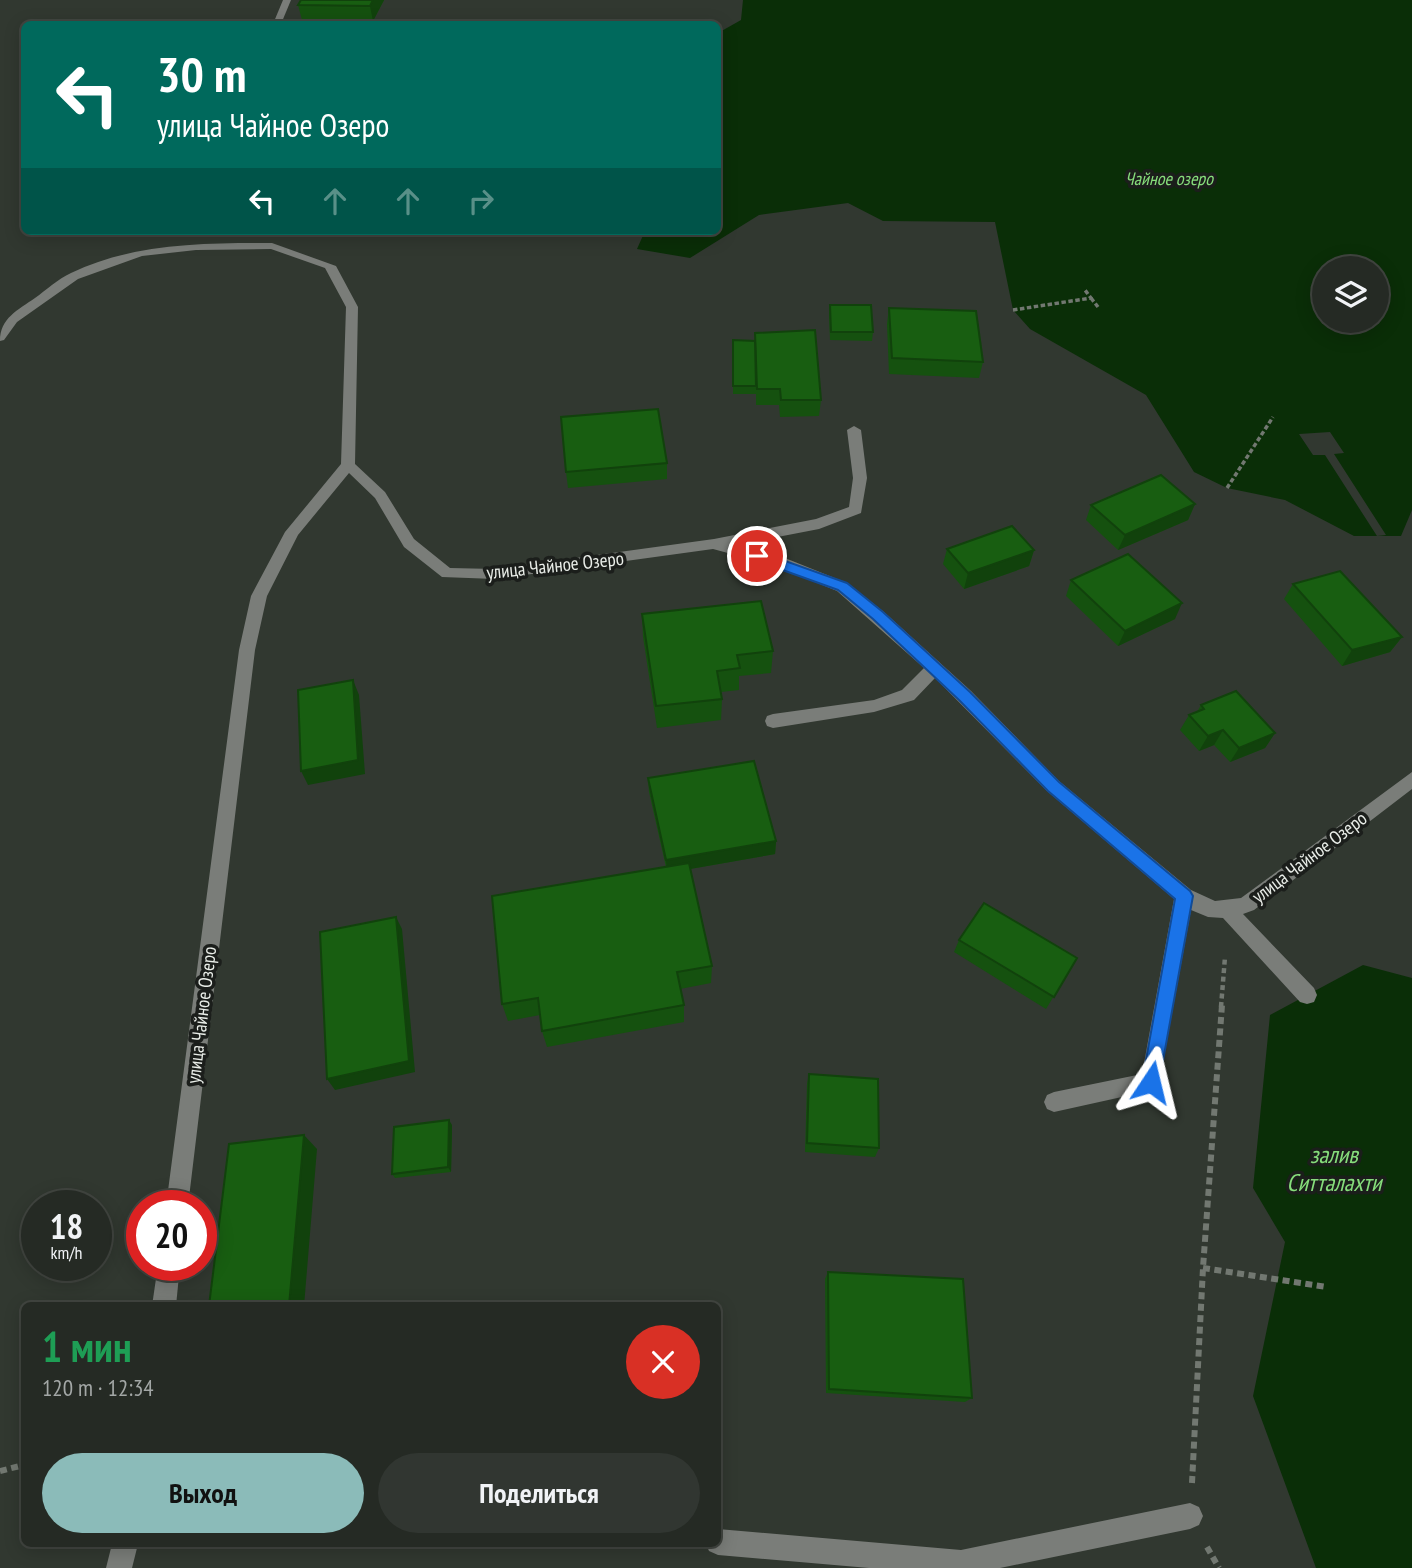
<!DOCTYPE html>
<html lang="ru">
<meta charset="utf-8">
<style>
:root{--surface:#252a24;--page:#313631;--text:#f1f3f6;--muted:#a3a7a6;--line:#424641;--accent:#8bbbb9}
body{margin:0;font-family:"PT Sans Narrow",sans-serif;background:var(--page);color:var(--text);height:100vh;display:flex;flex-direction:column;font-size:26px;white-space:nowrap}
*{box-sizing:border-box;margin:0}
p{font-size:23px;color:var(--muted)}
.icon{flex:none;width:38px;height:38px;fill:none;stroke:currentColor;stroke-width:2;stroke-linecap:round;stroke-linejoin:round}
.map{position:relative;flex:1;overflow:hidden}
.details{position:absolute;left:21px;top:1302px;width:700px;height:245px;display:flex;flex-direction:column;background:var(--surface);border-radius:10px;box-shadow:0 4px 18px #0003,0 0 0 2px var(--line)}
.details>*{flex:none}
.hud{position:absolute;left:21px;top:21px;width:700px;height:214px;border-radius:10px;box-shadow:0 4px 18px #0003,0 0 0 2px var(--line);background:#00695c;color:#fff;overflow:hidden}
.fabs{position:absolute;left:1312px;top:256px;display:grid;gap:14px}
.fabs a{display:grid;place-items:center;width:77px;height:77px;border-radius:50%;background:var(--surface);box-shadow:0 4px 18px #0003,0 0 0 2px var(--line);font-size:35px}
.speed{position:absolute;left:21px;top:1190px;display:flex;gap:14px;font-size:35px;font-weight:700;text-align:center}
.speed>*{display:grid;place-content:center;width:91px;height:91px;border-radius:50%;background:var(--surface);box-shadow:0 4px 18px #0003,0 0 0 2px var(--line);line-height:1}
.speed small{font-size:18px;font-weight:400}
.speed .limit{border:10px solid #d22;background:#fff;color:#111}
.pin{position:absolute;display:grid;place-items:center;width:60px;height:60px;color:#fff;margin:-30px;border:4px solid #fff;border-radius:50%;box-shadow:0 2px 7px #0007}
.me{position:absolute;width:77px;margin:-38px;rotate:10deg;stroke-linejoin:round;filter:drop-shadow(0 0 5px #0008)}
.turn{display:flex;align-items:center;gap:24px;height:147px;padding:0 21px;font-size:32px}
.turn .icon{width:91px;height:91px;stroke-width:2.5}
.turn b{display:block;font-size:49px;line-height:60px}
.lanes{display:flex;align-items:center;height:66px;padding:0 21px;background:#0003;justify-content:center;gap:35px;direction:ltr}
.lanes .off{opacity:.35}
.round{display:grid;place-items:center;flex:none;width:74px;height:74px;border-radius:37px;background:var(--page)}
.headline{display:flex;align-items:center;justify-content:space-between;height:119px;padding:0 21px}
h1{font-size:42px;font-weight:600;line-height:52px;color:#1e9e55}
.cta{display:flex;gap:14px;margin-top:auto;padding:14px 21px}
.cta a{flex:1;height:80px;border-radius:42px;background:var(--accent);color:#111;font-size:28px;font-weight:600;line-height:80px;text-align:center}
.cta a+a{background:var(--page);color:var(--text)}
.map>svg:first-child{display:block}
.water{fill:#0a2e07;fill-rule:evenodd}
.pier{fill:#313830}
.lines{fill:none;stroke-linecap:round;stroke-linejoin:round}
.path-far2{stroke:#727871;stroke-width:3.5;stroke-dasharray:4.5 2.5;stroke-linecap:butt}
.path-far1{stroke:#727871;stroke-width:4.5;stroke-dasharray:5 3.5;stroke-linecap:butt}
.path{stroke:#727871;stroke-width:6;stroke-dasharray:7 4.5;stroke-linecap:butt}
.minor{fill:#7a7d79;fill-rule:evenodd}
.wall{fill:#15510f}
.shaded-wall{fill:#11420c}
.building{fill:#185e11;stroke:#11420c;stroke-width:2}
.route{fill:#1a73e8;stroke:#114b97;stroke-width:2}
.labels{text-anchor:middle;stroke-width:7;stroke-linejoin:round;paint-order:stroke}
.far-water-label{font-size:18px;font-style:italic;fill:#86dd7b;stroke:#1b1e1b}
.street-label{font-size:19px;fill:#e9ede8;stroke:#1b1e1b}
.near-water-label{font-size:24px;font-style:italic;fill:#86dd7b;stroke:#1b1e1b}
</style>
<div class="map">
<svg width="1412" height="1568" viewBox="0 0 1412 1568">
<rect width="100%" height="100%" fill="#313830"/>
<!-- water -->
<g class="water">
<path d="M743 0H1412V510L1401 536H1354L1285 500 1227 488 1194 472 1146 395 1030 329 1013 310 995 222 883 221 848 203 759 215 690 258 637 249 645 231H718V33L741 20ZM1325 268H1377V320H1325Z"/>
<path d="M1363 965 1412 978V1568H1316L1253 1396 1285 1242 1253 1188 1270 1015Z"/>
</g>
<!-- pier -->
<path class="pier" d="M1330 432 1344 453 1334 454 1386 535 1377 536 1325 455H1313L1299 434Z"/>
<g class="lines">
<!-- path-far2 -->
<g class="path-far2">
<path d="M1091 298 1098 307"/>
<path d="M1013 310 1091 298 1085 290"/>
<path d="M1227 488 1273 417"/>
</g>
<!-- path-far1 -->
<path class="path-far1" d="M1221 1007 1225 957"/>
<!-- path -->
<g class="path">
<path d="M1203 1268 1327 1287"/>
<path d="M0 1471 24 1465"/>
<path d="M1192 1483 1203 1268 1222 1005"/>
<path d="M1207 1547 1219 1568"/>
</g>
<!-- minor -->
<g class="minor">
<path d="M283 0H291L281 24H273Z"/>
<path d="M272 243 336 266 358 307 355 464 385 492 414 539 450 568 495 569 714 539 816 519 849 507 853 478 847 430 854 426 861 430 867 478 861 513 819 529 736 545 785 558 847 583 884 612 971 691 1059 781 1191 890 1215 901 1241 898 1412 772V789L1254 910 1243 914 1314 988 1317 995 1314 1002 1307 1004 1300 1002 1223 918 1208 917 1191 910 1158 1089 1054 1112 1047 1109 1044 1102 1047 1095 1054 1092 1142 1074 1174 899 1047 791 935 678 914 700 874 712 773 728 767 726 765 721 767 716 773 714 874 700 902 690 924 668 837 591 776 566 713 549 495 579 442 577 404 547 375 498 349 473 298 535 267 596 255 650 188 1206H166L239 650 251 596 285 532 341 464 346 307 325 268 271 249 196 250 142 256 78 279 17 322 4 340 0 341C0 318 18 310 35 298 46 290 58 279 71 273 134 243 203 243 272 243Z"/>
<path d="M158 1265H180L176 1306H152Z"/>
<path d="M1190 1503 1199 1507 1203 1516 1199 1525 1190 1529 1000 1568H869L718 1555 709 1551 706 1544H718V1529L961 1550Z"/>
<path d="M112 1544H138L132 1568H106Z"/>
</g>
</g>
<!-- wall -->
<g class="wall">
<path d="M301 0H384L373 21 302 20 298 5Z"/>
<path d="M830 305 873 332 872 341 830 340 829 313Z"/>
<path d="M889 308 983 362 979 378 889 374 887 324Z"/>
<path d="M755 333 821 400 819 416 780 417 779 405H756V392V394H733V340L755 341Z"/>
<path d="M667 463V479L568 488 566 472Z"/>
<path d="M1195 504 1188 520 1118 550 1086 520 1091 505Z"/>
<path d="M947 549 1034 550 1029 566 964 589 943 564Z"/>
<path d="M1071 580 1175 619 1118 646 1066 596Z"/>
<path d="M1293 584 1402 637 1390 652 1342 666 1284 599Z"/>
<path d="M642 614 773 651 771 673 739 676V690L721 692 722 699 721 720 657 728 643 637Z"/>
<path d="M1201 705 1275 733 1265 748 1230 762 1214 745 1199 751 1180 730 1189 715 1197 712Z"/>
<path d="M648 778 776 841 775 854 690 869 712 966 711 983 680 989 684 1005V1022L547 1047 542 1031 540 1015 508 1021 502 1004 666 867 649 792Z"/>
<path d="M959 940 1077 958 1046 1009 954 952Z"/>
<path d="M809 1074 879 1148 875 1157 805 1152 807 1084Z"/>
<path d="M452 1125 451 1172 395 1178 392 1174Z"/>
<path d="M828 1272 972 1398 965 1402 826 1393 825 1279Z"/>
</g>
<!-- shaded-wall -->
<g class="shaded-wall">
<path d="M373 0H384L373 21 370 6Z"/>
<path d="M1195 504 1188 520 1118 550 1125 535Z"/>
<path d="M1034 550 1029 566 964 589 968 573Z"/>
<path d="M1182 603 1175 619 1118 646 1125 631Z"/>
<path d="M1402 637 1390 652 1342 666 1352 650Z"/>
<path d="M353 680 359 695 365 774 308 785 301 771Z"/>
<path d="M1223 730 1214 745 1199 751 1208 736Z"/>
<path d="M1275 733 1265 748 1230 762 1239 748Z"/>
<path d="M776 841 775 854 667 873 666 860Z"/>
<path d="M396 917 402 929 415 1072 335 1090 327 1079Z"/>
<path d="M449 1120 452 1125 451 1172 448 1167Z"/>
<path d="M304 1135 317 1149 304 1306H289Z"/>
</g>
<!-- building -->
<g class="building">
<path d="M301 0H373L370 6 298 5Z"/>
<path d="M830 305H871L873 332H831Z"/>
<path d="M889 308 976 311 983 362 892 358Z"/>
<path d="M815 330 821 400H781L780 389H757L755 333Z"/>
<path d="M733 340 755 341 756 386H733Z"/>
<path d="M658 409 667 463 566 472 561 417Z"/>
<path d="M1161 475 1195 504 1125 535 1091 505Z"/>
<path d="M1012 526 1034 550 968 573 947 549Z"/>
<path d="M1128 554 1182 603 1125 631 1071 580Z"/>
<path d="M1340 571 1402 637 1352 650 1293 584Z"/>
<path d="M761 601 773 651 737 655 740 668 717 671 722 699 656 706 642 614Z"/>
<path d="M353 680 358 760 301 771 298 690Z"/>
<path d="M1236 691 1275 733 1239 748 1223 730 1208 736 1189 715 1204 709 1201 705Z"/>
<path d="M754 761 776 841 666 860 648 778Z"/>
<path d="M689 863 712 966 677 972 684 1005 542 1031 538 998 502 1004 492 896Z"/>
<path d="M984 903 1077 958 1054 997 959 940Z"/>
<path d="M396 917 409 1061 327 1079 320 932Z"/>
<path d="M809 1074 878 1079 879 1148 807 1143Z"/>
<path d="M449 1120 448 1167 392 1174 394 1127Z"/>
<path d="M304 1135 289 1306H209L229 1144Z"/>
<path d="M828 1272 963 1279 972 1398 829 1389Z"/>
</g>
<!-- route -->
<path class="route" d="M757 551 847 583 883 612 970 692 1059 782 1190 891 1193 896 1158 1088 1151 1091 1144 1088 1142 1082 1175 899 1048 791 959 700 873 619 838 590 752 559V553Z"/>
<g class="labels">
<!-- far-water labels -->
<g class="far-water-label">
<text x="1169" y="185">Чайное озеро</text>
</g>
<!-- street labels -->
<g class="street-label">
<text transform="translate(555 565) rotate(-6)" y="7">улица Чайное Озеро</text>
<text transform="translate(1309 857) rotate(-37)" y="7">улица Чайное Озеро</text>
<text transform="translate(201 1015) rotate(-83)" y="7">улица Чайное Озеро</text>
</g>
<!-- near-water labels -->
<g class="near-water-label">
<text x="1334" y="1163">залив<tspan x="1334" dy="28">Ситталахти</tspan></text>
</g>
</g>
</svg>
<div class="fabs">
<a><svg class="icon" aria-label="layers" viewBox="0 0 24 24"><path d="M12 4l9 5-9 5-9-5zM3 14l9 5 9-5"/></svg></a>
</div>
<div class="speed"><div>18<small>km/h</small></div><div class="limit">20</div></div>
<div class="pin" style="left:757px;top:556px;background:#d93025"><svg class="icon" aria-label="arrive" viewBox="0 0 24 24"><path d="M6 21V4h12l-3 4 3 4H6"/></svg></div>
<svg class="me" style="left:1151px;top:1082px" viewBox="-20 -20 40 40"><path d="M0-17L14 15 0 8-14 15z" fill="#1a73e8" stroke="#fff" stroke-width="4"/></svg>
<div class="hud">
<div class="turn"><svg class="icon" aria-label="left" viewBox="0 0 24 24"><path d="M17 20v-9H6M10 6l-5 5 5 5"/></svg><div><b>30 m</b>улица Чайное Озеро</div></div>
<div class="lanes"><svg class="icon" aria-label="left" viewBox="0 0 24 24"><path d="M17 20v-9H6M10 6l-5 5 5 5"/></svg><svg class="icon off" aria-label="ahead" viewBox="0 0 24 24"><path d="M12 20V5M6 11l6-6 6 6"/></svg><svg class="icon off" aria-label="ahead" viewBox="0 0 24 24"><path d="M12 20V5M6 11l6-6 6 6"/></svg><svg class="icon off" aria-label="right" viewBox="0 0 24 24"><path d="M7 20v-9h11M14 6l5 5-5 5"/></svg></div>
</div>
<section class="details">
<div class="headline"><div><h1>1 мин</h1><p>120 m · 12:34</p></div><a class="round" style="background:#d93025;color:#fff"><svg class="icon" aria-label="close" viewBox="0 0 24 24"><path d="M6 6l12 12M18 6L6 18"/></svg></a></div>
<div class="cta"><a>Выход</a><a>Поделиться</a></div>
</section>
</div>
